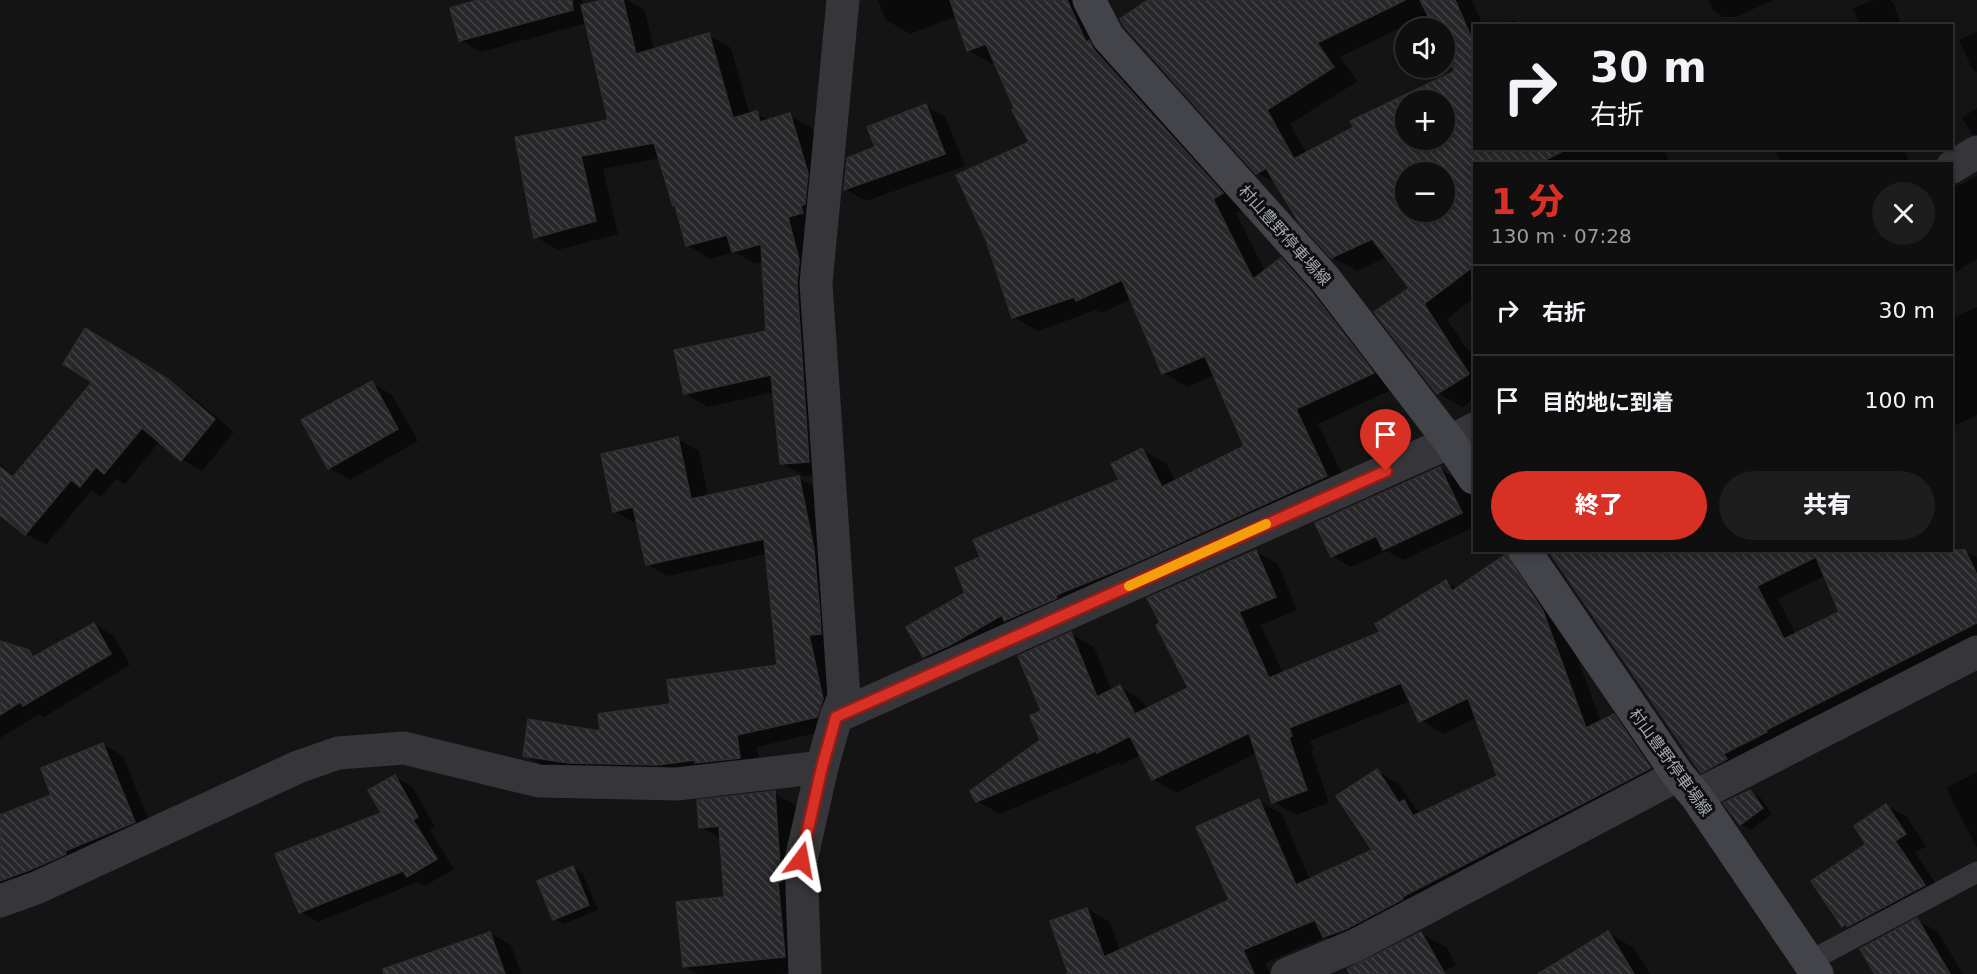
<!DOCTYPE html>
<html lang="ja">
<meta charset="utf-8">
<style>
:root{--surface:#0f0f10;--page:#1d1d1e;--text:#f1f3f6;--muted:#9b9c9f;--line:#2f2f30;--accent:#d93025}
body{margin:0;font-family:"DejaVu Sans","Noto Sans JP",sans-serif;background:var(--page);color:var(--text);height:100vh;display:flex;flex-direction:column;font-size:22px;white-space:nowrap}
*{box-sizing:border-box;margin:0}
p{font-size:20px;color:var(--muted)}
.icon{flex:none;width:33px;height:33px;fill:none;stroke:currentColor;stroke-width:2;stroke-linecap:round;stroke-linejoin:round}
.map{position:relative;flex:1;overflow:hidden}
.sheet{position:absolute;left:1473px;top:162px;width:480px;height:390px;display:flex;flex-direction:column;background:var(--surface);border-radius:0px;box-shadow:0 3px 9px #0003,0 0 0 2px var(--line)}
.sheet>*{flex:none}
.banner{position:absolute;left:1473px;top:24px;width:480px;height:126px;border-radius:0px;box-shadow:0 3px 9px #0003,0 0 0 2px var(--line);background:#0f0f10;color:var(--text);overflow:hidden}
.tools{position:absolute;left:1395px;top:18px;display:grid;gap:12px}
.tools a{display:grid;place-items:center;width:60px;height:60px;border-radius:50%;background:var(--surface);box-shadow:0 3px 9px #0003,0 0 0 2px var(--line);font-size:30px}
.pin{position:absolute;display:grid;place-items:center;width:51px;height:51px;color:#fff;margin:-62px -26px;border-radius:50% 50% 50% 0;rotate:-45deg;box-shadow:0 0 6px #0007}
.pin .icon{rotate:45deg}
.me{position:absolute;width:66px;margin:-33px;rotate:13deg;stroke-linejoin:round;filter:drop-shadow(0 0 4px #0008)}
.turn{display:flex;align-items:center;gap:21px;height:126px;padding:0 18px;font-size:27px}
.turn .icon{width:78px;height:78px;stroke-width:2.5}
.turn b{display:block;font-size:42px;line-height:51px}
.round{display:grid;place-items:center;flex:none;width:63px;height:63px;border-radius:32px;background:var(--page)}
.summary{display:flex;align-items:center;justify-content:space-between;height:102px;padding:0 18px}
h1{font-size:36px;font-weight:800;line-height:45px;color:var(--accent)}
.button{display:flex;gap:12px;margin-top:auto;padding:12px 18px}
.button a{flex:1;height:69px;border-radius:36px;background:var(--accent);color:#fff;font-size:24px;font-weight:800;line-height:69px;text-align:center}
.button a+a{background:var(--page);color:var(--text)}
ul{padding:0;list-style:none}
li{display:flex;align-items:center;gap:18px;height:90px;padding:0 18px;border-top:2px solid var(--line)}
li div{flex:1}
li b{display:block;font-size:22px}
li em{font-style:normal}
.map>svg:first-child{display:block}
.shadow{fill:#0007;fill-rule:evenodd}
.building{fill:url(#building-back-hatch);stroke:#2e2e31;stroke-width:1.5;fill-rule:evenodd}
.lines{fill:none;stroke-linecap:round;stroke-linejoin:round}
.service{stroke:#35353a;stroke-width:21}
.minor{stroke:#35353a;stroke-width:33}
.secondary{stroke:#43444a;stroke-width:33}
.route-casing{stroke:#8d1f18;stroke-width:15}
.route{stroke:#d93025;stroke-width:10}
.slow{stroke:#f59e0b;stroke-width:10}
.labels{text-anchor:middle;stroke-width:6;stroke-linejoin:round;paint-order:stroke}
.street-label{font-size:16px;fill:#a6a9b4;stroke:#0f0f10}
</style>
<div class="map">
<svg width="1977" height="974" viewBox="0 0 1977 974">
<defs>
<pattern id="building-back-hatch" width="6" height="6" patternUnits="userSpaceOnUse" patternTransform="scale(1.5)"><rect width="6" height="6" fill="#272729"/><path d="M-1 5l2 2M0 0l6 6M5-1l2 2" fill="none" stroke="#434446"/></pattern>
</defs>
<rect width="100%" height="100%" fill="#141415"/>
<!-- shadow -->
<g class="shadow">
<path d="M484 0H582L583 6 609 0H627L645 10 654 50 708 35 731 48 750 115 756 113 769 121 789 115 812 128 830 187 831 474 804 476 781 463 774 392 708 407 685 394 768 332 764 262 756 264 734 252 710 259 687 245 677 207 674 205 660 158 603 169 618 234 558 250 536 237 517 139 610 121 587 23 481 52 461 40Z"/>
<path d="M878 0H1084L1246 207 1236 213 1265 271 1281 260 1305 273 1397 387 1318 424 1350 490 949 670 925 656 967 594 982 558 1121 481 1142 450 1166 463 1175 482 1246 447 1215 375 1187 387 1163 373 1132 299 1101 313 1096 310 1038 331 1014 317 1031 143 996 62 992 64 968 50 957 16 910 34 886 20Z"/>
<path d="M1151 0H1472L1483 26H1474V148H1672L1665 151 1670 164H1474V298L1447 319 1468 351 1474 348V399L1462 407 1438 393 1411 289 1387 257 1357 271 1332 257 1279 185 1257 173ZM1435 13 1436 16 1424 22V18ZM1410 23 1417 28H1444L1457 72 1352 122 1356 128 1307 154 1290 124 1358 81 1340 57ZM1406 100H1444V140H1406ZM1406 172H1444V212H1406Z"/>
<path d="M1708 0H1774L1735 17H1723L1713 11Z"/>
<path d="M1874 0H1889L1893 2 1902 26H1860L1853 8Z"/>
<path d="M1513 20 1522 26H1503Z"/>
<path d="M1977 32V72L1972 69 1959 40Z"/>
<path d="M926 106 946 118 965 166 866 201 845 189 877 148Z"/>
<path d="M1977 108V137L1972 134 1962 118Z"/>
<path d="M1774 148H1902L1911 164H1783Z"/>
<path d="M1977 176V259L1952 274V187L1962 184Z"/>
<path d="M1977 307V415L1952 427V318Z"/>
<path d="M105 342 188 393 234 432 202 471 182 459 160 441 125 484 116 479 101 497 91 491 46 545 26 534 0 513V464L15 477 94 381Z"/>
<path d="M372 383 392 395 418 441 350 480 329 468Z"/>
<path d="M678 439 699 451 708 497 799 478 819 490 837 728 757 747 760 769 545 767 525 755 602 733 778 667 767 554 668 576 647 564 638 522 635 523 614 511Z"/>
<path d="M1440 469 1467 485 1474 496V527L1403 560 1387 551 1351 567 1332 556ZM1383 532 1384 534 1342 553V550Z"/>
<path d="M1550 550H1889L1901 581 1963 550 1977 558V647L1724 784 1702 771ZM1825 576 1841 613 1796 635 1778 599Z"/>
<path d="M1255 551 1278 564 1297 610 1261 625 1283 674 1382 633 1446 582 1458 589 1506 556 1529 569 1565 625 1601 722 1614 716 1637 729 1672 781 1347 949 1326 937 1265 963 1270 974H1069L1087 909 1110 922 1120 951 1231 901 1259 801 1282 814 1310 880 1375 850 1377 771 1399 784 1416 809 1423 813 1499 777 1477 717 1443 734 1421 720 1411 701 1310 741 1314 749 1311 750 1329 803 1296 815 1273 802 1257 753 1176 793 1153 779 1141 755 1121 765 1119 763 1000 814 977 801 1042 740 1071 634 1094 647 1112 691 1120 687 1142 700 1147 709 1190 688Z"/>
<path d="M94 624 114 636 130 665 44 717 39 714 0 738V673L31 654 36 657Z"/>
<path d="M103 744 123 756 154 833 0 900V816L53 795Z"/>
<path d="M1977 772V848L1946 788Z"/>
<path d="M395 777 412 787 435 827 430 830 454 869 425 886 418 882 318 922 301 912 383 814Z"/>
<path d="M1750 791 1760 797 1772 814 1751 830 1741 824Z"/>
<path d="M775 793 800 808 810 971 782 974H697L684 966 725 898 721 839 701 827Z"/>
<path d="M1887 806 1907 817 1926 846 1915 853 1945 897 1863 938 1843 926 1868 845Z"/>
<path d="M573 868 583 874 598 910 564 924 554 919Z"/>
<path d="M1917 920 1938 932 1963 974H1877Z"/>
<path d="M490 933 511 945 521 974H394Z"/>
<path d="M1421 933 1447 948 1456 965 1439 974H1351Z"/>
<path d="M1608 933 1634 948 1650 974H1540Z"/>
</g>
<!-- building -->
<g class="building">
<path d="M478 0H572L573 10 459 41 450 8Z"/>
<path d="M603 0H623L636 54 709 33 733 118 757 111 760 122 790 113 808 173 805 204 801 206 803 213 788 217 799 260 797 284 809 462 780 464 771 375 684 394 674 350 766 331 761 244 732 252 727 235 686 246 675 205 673 206 654 143 581 156 596 221 534 238 515 137 608 120 581 5Z"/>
<path d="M950 0H1067L1086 42 1089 40 1094 50 1223 193 1213 199 1253 279 1281 258 1311 291 1374 373 1296 409 1327 476 1130 565 1056 595 1057 598 1004 621 1002 615 950 645 923 657 906 627 965 593 955 568 980 557 973 540 1119 480 1111 464 1142 448 1162 487 1244 446 1205 356 1162 374 1122 280 1076 301 1074 297 1012 318 986 240 956 175 1029 142 1012 110 1014 108 986 44 967 51Z"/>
<path d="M1148 0H1405L1317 43 1334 67 1267 110 1294 159 1354 127 1350 121 1455 71 1444 50V28H1434L1420 0H1455L1474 44V148H1569L1537 164H1474V266L1424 304 1469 374 1437 394 1374 312 1409 288 1372 239 1331 258 1298 221 1266 168 1256 174 1124 26 1120 19ZM1406 100H1444V140H1406ZM1406 172H1444V212H1406Z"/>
<path d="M926 104 945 154 844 190 847 158 875 147 867 127Z"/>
<path d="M85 328 168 379 215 419 181 461 142 428 104 474 96 467 80 487 71 480 25 535 0 515V467L13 477 92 382 63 364Z"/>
<path d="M372 381 398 429 328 469 301 420Z"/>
<path d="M678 437 691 499 799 476 814 549 820 615 821 634 809 635 823 699 817 717 737 735 740 758 695 763V760L657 765 569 763 523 756 528 719 600 731 598 714 670 704 667 680 777 665 764 539 646 565 633 507 613 512 601 454Z"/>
<path d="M1440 467 1462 513 1383 550 1376 536 1331 557 1315 523Z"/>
<path d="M1256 550 1276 597 1239 612 1269 678 1380 632 1375 624 1446 580 1452 591 1506 554 1543 611 1586 728 1614 714 1651 768 1402 897 1403 899 1346 929 1323 937 1315 920 1243 950 1254 974H1067L1068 973 1050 921 1087 908 1104 957 1229 900 1196 827 1259 799 1296 885 1372 850 1336 796 1377 769 1399 803 1404 800 1413 816 1497 776 1468 698 1419 722 1401 683 1289 728 1292 736 1289 738 1307 790 1272 803 1249 733 1152 780 1130 736 1097 753 1096 751 976 802 970 791 1040 740 1030 716 1041 711 1018 656 1071 632 1097 697 1120 685 1135 714 1188 688 1156 625 1160 623 1147 598Z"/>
<path d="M1548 550H1965L1977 575V623L1766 730 1767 732 1723 754 1727 759 1701 773ZM1816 557 1839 612 1784 639 1757 586Z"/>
<path d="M94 623 111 654 23 706 20 702 0 715V641L29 650 33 657Z"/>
<path d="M103 743 135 822 65 851 66 854 32 869 0 881V815L51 795 41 768Z"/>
<path d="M395 775 418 817 413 820 437 859 407 877 403 871 299 913 275 854 381 813 368 790Z"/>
<path d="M1750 790 1763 808 1740 825 1723 803Z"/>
<path d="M775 791 781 882H778L785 957 683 967 676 902 724 897 719 826 699 828 697 800Z"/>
<path d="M1886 804 1906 834 1895 841 1925 885 1847 927 1846 924 1842 927 1811 881 1866 844 1854 826Z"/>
<path d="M573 866 589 905 553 920 537 881Z"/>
<path d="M1917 918 1950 974H1875L1860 949Z"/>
<path d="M1608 931 1634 974H1538Z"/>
<path d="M490 932 505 974H384L383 969Z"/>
<path d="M1421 932 1445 974H1350L1347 969Z"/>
</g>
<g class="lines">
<!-- service -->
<path class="service" d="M1808 962 1977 872"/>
<!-- minor -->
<g class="minor">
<path d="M1952 167 1977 152"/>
<path d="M836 717 1450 442 1474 429"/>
<path d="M1696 796 1977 652"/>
<path d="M0 901 36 888 298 767 338 753 404 748 539 781 677 784 822 767"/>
<path d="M805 974 801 860 822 767 836 717 844 697 816 283 843 0"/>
<path d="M1287 974 1354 946 1678 775"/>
</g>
<!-- secondary -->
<g class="secondary">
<path d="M1089 0 1108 37 1325 279 1450 442 1474 478"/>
<path d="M1524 550 1678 775 1696 796 1817 974"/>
</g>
</g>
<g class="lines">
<!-- route casing -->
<g class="route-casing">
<path id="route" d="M801 860 822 767 836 717 1386 471"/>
</g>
<!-- route -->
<use href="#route" class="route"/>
<!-- slow -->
<path class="slow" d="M1129 586 1266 524"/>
</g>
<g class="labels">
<!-- street labels -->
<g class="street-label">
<text transform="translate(1285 235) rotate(48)" y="6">村山豊野停車場線</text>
<text transform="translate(1671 762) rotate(54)" y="6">村山豊野停車場線</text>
</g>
</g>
</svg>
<div class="tools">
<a><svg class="icon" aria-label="sound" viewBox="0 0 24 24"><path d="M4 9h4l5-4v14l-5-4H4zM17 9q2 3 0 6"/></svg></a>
<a>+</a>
<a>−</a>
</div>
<div class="pin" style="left:1386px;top:471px;background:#d93025"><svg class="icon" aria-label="arrive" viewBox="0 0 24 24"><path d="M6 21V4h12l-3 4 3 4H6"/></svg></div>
<svg class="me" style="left:801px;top:860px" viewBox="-20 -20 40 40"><path d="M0-17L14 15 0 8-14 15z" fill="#d93025" stroke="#fff" stroke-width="4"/></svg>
<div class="banner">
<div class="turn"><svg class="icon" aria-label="right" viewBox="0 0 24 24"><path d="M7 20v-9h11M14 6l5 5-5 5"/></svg><div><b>30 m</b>右折</div></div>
</div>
<section class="sheet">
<div class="summary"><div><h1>1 分</h1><p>130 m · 07:28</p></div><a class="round"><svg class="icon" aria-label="close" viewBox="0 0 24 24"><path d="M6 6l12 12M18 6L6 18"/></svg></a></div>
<ul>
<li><svg class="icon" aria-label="right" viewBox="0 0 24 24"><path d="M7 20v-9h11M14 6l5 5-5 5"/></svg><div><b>右折</b></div><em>30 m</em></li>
<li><svg class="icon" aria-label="arrive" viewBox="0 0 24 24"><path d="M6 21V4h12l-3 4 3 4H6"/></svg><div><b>目的地に到着</b></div><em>100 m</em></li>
</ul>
<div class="button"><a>終了</a><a>共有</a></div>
</section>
</div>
